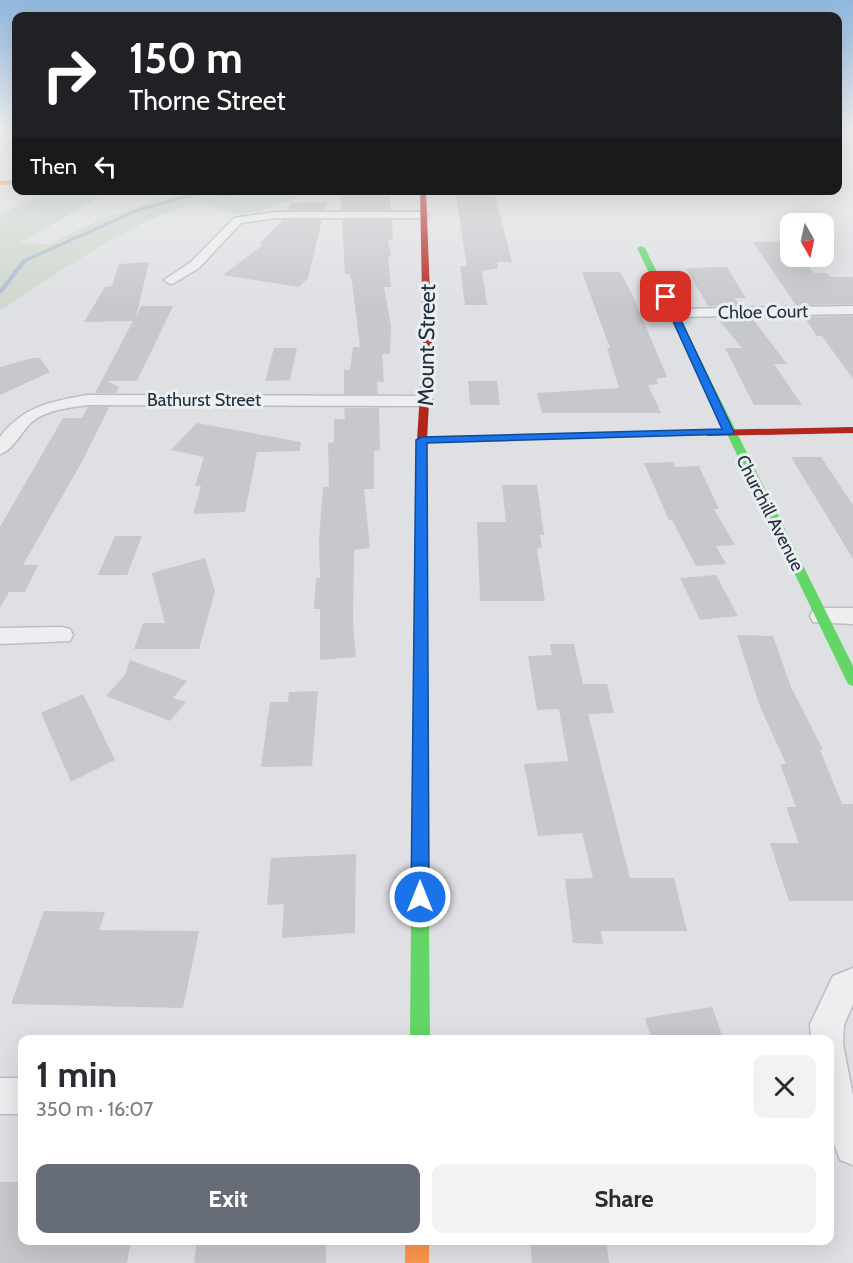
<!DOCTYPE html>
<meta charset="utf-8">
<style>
:root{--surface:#fff;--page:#f2f2f3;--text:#2b2b33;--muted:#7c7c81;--accent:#666d76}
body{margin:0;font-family:Cabin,sans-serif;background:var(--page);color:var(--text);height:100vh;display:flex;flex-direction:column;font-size:22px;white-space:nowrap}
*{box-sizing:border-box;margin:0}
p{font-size:20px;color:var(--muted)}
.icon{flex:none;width:33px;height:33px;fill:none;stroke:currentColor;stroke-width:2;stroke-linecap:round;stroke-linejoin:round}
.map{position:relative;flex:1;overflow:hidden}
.drawer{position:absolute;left:18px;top:1035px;width:816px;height:210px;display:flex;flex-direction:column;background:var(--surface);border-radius:12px;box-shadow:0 6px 24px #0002}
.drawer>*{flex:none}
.guide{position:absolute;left:12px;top:12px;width:830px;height:183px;border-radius:12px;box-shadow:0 6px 24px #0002;background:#202124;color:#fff;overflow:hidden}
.needle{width:39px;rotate:171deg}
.controls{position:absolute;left:780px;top:213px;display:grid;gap:12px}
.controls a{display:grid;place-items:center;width:54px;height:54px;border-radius:12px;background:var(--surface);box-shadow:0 6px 24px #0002;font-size:30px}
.pin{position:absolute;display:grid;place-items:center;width:51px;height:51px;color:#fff;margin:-26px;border-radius:12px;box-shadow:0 3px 9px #0006}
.me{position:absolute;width:66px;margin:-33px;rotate:0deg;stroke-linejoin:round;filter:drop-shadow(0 0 4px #0008)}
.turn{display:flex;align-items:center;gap:21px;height:126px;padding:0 18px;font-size:27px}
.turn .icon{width:78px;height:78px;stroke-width:2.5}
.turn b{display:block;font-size:42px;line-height:51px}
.then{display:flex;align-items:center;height:57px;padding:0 18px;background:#0003;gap:12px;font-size:22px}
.round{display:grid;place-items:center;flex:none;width:63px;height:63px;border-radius:12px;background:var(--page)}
.head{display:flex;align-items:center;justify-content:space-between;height:102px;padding:0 18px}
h1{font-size:36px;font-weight:700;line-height:45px}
.primary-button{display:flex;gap:12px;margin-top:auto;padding:12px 18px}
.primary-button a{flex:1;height:69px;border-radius:12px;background:var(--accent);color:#fff;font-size:24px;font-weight:700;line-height:69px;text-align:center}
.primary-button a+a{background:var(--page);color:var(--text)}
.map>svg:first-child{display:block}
.built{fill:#cbd0d7}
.green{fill:#cfd7ce}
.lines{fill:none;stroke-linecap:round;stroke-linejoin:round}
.stream{fill:#acbecf;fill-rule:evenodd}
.building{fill:#c6c8cb}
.street-casing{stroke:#bcbec1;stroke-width:3}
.street{fill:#edeef0;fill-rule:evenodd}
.fast{fill:#63d668;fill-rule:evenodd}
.slow{fill:#ff974d;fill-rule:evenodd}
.jam{fill:#b3261e;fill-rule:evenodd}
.route{fill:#1a73e8;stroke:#114b97;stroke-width:1.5}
.labels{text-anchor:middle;stroke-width:6;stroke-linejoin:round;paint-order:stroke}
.far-street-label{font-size:18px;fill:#252f3c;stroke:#eaeff4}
.street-label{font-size:22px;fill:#252f3c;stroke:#eaeff4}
</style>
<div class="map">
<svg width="853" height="1263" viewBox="0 0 853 1263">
<rect width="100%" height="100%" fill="#dee0e3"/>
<!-- built -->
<rect class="built" x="0" y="130" width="16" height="27"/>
<!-- green -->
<path class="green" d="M47 191H111L19 243 50 244 95 222 160 198 197 191H307C284 203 261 215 234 214 222 213 210 202 198 204 139 214 52 278 0 310V215Z"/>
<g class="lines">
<!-- stream -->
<path class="stream" d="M204 190H217L225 195 259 190H274L224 197 212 191 139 211 26 262 2 293H0V289L22 260 137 209Z"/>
</g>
<!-- building -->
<g class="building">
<path d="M340 190H389L391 210H341Z"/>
<path d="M455 191H494L512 262H497L498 268 482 271 487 305H465L460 266H467Z"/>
<path d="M327 202 325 210H289L291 203Z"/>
<path d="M283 220H322L308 278 299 287 223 275 263 245 259 244Z"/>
<path d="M342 220H392L393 240H388L391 256H388L391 287H384L391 326 390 354H382L384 382H377L378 394H344V370H350L353 347H360L352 282 350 274H345Z"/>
<path d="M753 242H787L790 246V256H800L814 273H827L830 277H853V304L796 305Z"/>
<path d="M149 262 136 317 141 306H173L137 381H107L119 387 116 393H95L133 321 84 322 105 287 112 286 119 264Z"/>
<path d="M727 267 746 298H734L741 306H708L686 268Z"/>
<path d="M582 272H620L632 294 667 377 656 379 658 384 648 385 661 413H542L537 393 619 388 607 348H610Z"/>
<path d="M853 316V379L822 336H817L804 317Z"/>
<path d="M752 318 787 364H774L802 405H754L725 348H742L718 319Z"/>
<path d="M274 348H297L290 380 265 381Z"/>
<path d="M33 358H40L50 372 0 395V367Z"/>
<path d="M468 381H497L500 405H470Z"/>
<path d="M88 407H109L84 458 23 565H38L25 592H9L0 608V527L63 418H82Z"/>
<path d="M344 408H379L380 450 374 451V489H364L370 548 354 550 353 622 356 657 320 660V609H314L316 578H320L319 540 323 487H329L328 443 334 442V419H345Z"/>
<path d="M197 423 301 442 300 451 257 452 245 512 193 514 201 486H195L204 457 171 450Z"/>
<path d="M791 457H821L853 505V559Z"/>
<path d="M673 462 675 467 699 466 719 509H714L735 545 716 546 726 564 696 566 672 520H669L644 463Z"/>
<path d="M502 485H537L544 535H540L542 548H537L545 601H480L477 522H506Z"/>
<path d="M115 536H142L127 575H98Z"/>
<path d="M205 558 215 591 199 649H134L143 623H165L152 573Z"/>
<path d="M716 575 738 616 700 620 680 578Z"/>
<path d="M737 635 773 636 791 687 823 750H820L842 804H853V901H789L770 843H799L786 807H796L780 764H786L759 704Z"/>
<path d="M550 644H574L583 684H607L614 713 588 714 630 878H674L687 931H601L603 944 573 943 565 879 593 878 582 833 538 836 524 764 568 761 559 709 537 710 528 656 552 655Z"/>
<path d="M130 660 187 681 173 698 186 702 170 721 106 696 125 675Z"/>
<path d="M318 691 312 766 261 767 270 702H288L289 692Z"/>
<path d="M83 694 115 760 71 782 41 713Z"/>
<path d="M356 854 355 933 282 938 284 904 267 905 271 858Z"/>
<path d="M44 911 105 912 99 930 199 931 183 1008 11 1004Z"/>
<path d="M712 1007 724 1040H652L645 1018Z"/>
<path d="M0 1182H22V1240H131L127 1263H0Z"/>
<path d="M197 1240H326V1263H194Z"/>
<path d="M530 1240H606L609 1263H532Z"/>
</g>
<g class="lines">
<!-- street casing -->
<g class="street-casing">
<g id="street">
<path d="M276 212H424L429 215 424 218H276L241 223 199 268 174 283 170 284 164 280 191 262 234 218Z"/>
<path d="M853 306V314L674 317 667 313 674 309Z"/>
<path d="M88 395 426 396 434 401 426 406 88 405C69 408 49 409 33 421 22 430 13 451 0 454V437C23 406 52 401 88 395Z"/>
<path d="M821 608H853V624L813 622 810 616 813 610Z"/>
<path d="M62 627 70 629 73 635 70 641 0 644V628Z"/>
<path d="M853 968V1004L844 1025 843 1044 853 1096V1165L840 1160 830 1132V1040H811L810 1024 833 976Z"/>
<rect x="0" y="1078" width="22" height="36"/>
</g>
</g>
<!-- street -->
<use href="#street" class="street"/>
<!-- fast -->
<g class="fast">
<path d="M641 246 645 248 853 666V686L848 684 846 680 637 248Z"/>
<path d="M420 696 425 698 427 702 430 1040H410L413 702 415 698Z"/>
</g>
<!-- slow -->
<g class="slow">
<path d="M16 180V184L0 185V181Z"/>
<path d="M708 430 712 431V435L422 443 417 440 422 437Z"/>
<rect x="405" y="1240" width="24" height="23"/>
</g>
<!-- jam -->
<g class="jam">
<path d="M420 190H426L432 346 427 440V702L425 706 420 708 415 706 413 702 417 440 423 346Z"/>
<path d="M853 427V433L708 436 703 433 708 430Z"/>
</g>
</g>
<!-- sky -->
<linearGradient id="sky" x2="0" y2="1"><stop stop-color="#90b8de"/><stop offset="0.42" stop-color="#f0f1f2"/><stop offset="1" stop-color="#f0f1f2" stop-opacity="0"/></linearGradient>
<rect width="853" height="307" fill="url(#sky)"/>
<!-- route -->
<path class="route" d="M666 294 670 297 734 432 732 434 427 443 429 897 426 904 420 906 413 904 411 897 416 440 422 437 722 429 662 297Z"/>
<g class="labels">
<!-- far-street labels -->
<g class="far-street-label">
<text transform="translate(763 312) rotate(-1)" y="6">Chloe Court</text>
<text x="204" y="406">Bathurst Street</text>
<text transform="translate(770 513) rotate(63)" y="6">Churchill Avenue</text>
</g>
<!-- street labels -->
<g class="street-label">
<text transform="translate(426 345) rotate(-89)" y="8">Mount Street</text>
</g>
</g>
</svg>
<div class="controls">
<a><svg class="needle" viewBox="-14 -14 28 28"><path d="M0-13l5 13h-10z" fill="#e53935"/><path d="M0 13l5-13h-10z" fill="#7c7c81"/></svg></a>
</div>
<div class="pin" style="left:666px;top:297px;background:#d93025"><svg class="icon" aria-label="arrive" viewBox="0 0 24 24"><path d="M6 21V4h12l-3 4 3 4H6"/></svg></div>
<svg class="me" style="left:420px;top:897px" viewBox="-20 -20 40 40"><circle r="17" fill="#1a73e8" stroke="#fff" stroke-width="3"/><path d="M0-11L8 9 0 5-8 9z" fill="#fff"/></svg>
<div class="guide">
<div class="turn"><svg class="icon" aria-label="right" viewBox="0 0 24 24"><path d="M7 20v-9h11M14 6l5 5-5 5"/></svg><div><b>150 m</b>Thorne Street</div></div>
<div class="then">Then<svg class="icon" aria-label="left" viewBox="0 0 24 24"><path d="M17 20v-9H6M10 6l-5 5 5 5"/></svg></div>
</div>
<section class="drawer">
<div class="head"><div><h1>1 min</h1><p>350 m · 16:07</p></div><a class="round"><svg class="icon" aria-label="close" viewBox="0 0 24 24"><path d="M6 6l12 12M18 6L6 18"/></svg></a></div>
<div class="primary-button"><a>Exit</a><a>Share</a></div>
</section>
</div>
